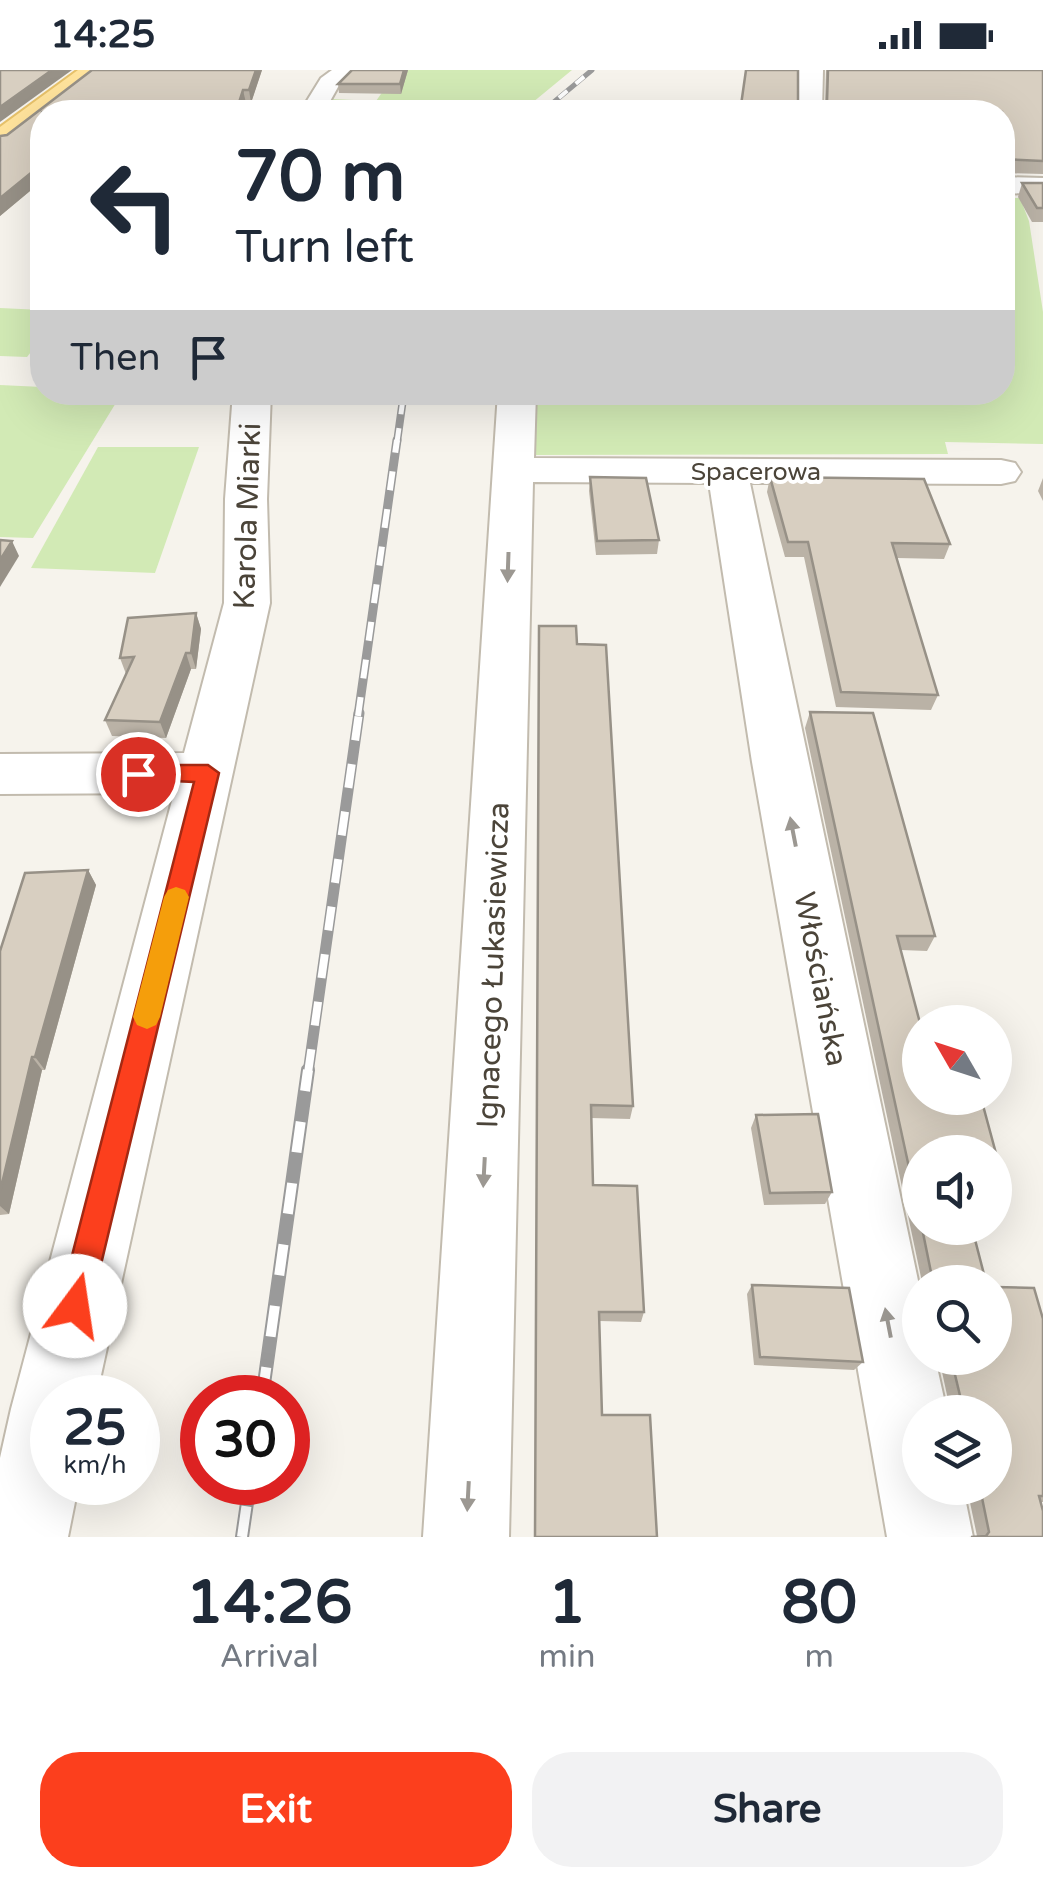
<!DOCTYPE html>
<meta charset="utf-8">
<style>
:root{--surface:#fff;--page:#f2f2f3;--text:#1f2937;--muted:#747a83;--accent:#fc3f1d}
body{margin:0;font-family:"Varela Round",sans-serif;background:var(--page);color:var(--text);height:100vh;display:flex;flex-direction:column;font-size:38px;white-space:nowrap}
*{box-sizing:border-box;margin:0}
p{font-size:32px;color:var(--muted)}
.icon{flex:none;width:55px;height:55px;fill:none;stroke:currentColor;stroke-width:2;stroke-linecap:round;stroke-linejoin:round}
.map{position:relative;height:1467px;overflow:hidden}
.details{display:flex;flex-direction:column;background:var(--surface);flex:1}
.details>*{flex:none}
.top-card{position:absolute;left:30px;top:30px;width:985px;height:305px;border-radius:40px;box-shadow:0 10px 40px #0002;background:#fff;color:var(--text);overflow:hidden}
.needle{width:65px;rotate:309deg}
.tools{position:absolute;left:902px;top:935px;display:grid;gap:20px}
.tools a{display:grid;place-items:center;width:110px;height:110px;border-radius:50%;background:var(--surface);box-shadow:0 10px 40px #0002;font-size:50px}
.speed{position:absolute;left:30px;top:1305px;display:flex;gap:20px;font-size:50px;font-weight:700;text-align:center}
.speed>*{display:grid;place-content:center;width:130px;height:130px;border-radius:50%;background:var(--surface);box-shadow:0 10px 40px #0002;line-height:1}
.speed small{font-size:25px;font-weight:400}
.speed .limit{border:15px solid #d22;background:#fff;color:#111}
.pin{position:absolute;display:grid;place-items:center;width:85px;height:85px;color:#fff;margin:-42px;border:5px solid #fff;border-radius:50%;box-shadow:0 2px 10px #0007}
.me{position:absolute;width:110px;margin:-55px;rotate:14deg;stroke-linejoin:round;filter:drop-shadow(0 0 8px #0008)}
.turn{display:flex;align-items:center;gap:35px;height:210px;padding:0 40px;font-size:45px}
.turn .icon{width:130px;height:130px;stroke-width:2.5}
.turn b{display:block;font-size:70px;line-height:85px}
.then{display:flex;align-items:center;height:95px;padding:0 40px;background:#0003;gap:20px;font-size:38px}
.eta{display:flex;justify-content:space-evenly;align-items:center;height:170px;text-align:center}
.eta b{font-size:60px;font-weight:700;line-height:70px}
.button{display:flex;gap:20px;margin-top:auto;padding:20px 40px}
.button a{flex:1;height:115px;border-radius:40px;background:var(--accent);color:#fff;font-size:40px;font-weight:700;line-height:115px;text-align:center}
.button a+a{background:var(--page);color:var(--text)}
.status{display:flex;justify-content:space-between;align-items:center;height:70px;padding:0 50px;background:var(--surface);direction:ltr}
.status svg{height:28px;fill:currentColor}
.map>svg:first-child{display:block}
.green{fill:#d2eab5}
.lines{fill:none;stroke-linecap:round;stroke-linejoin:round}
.minor-casing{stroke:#c2bbae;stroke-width:4}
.major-casing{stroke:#e6c16a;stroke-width:4}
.minor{fill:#fff;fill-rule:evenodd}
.major{fill:#ffe39c;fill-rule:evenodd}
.rail-far4-casing{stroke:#9a9a9a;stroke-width:5}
.rail-far3-casing{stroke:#9a9a9a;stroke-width:8}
.rail-far2-casing{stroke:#9a9a9a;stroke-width:9}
.rail-far1-casing{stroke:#9a9a9a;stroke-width:11}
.rail-casing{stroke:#9a9a9a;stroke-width:14}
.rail-far4{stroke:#fff;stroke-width:4;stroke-dasharray:11;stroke-linecap:butt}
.rail-far3{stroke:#fff;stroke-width:5;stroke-dasharray:14;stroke-linecap:butt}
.rail-far2{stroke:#fff;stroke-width:6;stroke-dasharray:19;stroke-linecap:butt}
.rail-far1{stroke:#fff;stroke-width:8;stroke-dasharray:24;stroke-linecap:butt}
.rail{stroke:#fff;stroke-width:10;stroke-dasharray:31;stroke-linecap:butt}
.wall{fill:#bab2a6}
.shaded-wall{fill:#979187}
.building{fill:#d8cfc1;stroke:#979187;stroke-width:2.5}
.oneway{fill:#9c9892}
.route{fill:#fc3f1d;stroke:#a42913;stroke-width:2.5}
.slow{fill:#f59e0b}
.labels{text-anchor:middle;stroke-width:8;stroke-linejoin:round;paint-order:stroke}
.far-street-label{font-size:25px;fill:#4b4439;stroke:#fff}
.street-label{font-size:30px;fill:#4b4439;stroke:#fff}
</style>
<div class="status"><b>14:25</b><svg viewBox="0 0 49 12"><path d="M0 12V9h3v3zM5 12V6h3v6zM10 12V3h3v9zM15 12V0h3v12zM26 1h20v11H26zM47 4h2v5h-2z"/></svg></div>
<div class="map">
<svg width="1043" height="1467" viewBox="0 0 1043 1467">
<rect width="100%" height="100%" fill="#f6f3ec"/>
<!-- green -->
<g class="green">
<path d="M398 0H572L521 42H321L331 29 376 31Z"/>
<path d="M1003 128H1020L1029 151 1043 242V374L945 372 948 384 530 385 532 323 1002 322Z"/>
<path d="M0 238 42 240V268L27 287 0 286Z"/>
<path d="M0 315 42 317V322L122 323 33 468 0 467Z"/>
<path d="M98 377H199L155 503 31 498Z"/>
</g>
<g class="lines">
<!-- minor casing -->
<g class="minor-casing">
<g id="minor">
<path d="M332 0H359L338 17 324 42H300L321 8Z"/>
<path d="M799 0H823L822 42H798Z"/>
<path d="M1002 107 1043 108V124L1002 123Z"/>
<path d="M233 322H271L267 429 270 533 96 1328H52V1412H79L68 1467H0V1388L11 1339 174 723 0 724V684L184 683 224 533 225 429Z"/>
<path d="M498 322H536L534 388 1001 390 1015 393 1021 402 1015 411 1001 414 750 413 920 1220V1288H935L947 1342H920V1418H963L973 1467H887L752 692 709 413 533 412 509 1467H423Z"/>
</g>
</g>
<!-- major casing -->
<g class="major-casing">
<path id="major" d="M78 0H105L52 42H42V49L9 75 0 77V57Z"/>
</g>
<!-- minor -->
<use href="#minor" class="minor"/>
<!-- major -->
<use href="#major" class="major"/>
<!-- rail-far4 casing -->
<g class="rail-far4-casing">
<path id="rail-far4" d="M542 42 592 0"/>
</g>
<!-- rail-far3 casing -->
<g class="rail-far3-casing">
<path id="rail-far3" d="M397 372 404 322"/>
</g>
<!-- rail-far2 casing -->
<g class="rail-far2-casing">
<path id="rail-far2" d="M358 646 397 370"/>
</g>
<!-- rail-far1 casing -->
<g class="rail-far1-casing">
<path id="rail-far1" d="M308 1003 359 643"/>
</g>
<!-- rail casing -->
<g class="rail-casing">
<g id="rail">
<path d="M262 1328 308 1000"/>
<path d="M242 1467 250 1412"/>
</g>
</g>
<!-- rail-far4 -->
<use href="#rail-far4" class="rail-far4"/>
<!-- rail-far3 -->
<use href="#rail-far3" class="rail-far3"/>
<!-- rail-far2 -->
<use href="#rail-far2" class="rail-far2"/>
<!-- rail-far1 -->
<use href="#rail-far1" class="rail-far1"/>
<!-- rail -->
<use href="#rail" class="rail"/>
</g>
<!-- wall -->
<g class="wall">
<path d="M92 0H262L251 33H246L243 42H42V111L0 146V66L7 65Z"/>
<path d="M408 0 401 24 339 23 338 14Z"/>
<path d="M826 0H1043V104L1002 103V42H740L798 32H825Z"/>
<path d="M1022 113H1043V152H1032L1018 127Z"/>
<path d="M590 407 659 470 657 484 596 485 589 421Z"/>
<path d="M770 407 950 474 944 489 897 488 938 625 931 640 836 637 804 487H785L767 422Z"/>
<path d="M1043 408V431L1038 421Z"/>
<path d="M196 543 201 559 196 599H191L166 668 112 666 105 650 126 604 120 588Z"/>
<path d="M577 574 633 1036 630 1049 591 1048 593 1115 644 1242 641 1252 599 1251 535 1467Z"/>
<path d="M810 642 873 643 935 866 927 881 901 880 920 953V1028H981L1001 1102 995 1109V1082H920V1158H972L986 1212H922L805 658Z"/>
<path d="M88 800 96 815 45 1000H42L9 1144 0 1145V881Z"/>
<path d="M756 1045 832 1122 825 1134 764 1135 751 1058Z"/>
<path d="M752 1215 863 1292 854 1300 754 1295 747 1224Z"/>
<path d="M1043 1249V1432H1041L1043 1467H969L977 1466 967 1418H995V1342H938L944 1339H950L939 1288H995Z"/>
</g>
<!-- shaded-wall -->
<g class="shaded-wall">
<path d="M52 0H72L0 52V37Z"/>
<path d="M256 0H262L251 33 249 20Z"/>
<path d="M404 0H408L401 24 400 14Z"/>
<path d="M243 20 246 33 243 42H236Z"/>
<path d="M42 94V111L0 146V128Z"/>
<path d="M12 471 19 486 0 517V490Z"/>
<path d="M196 543 201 559 196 599 191 583Z"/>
<path d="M186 583 191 599 166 668 160 652Z"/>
<path d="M88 800 96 815 45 1000 35 987Z"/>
<path d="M32 987 42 1000 9 1144 0 1136V1122Z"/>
</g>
<!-- building -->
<g class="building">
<path d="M0 0H52L0 37Z"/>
<path d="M92 0H256L249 20H243L236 42H42V94L0 128V66L7 65Z"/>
<path d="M352 0H404L400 14H338Z"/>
<path d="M746 0H798V32H827L828 0H1043V91L1002 89V42H740Z"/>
<path d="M1022 113H1043V138H1037Z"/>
<path d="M590 407 646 408 659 470 597 471Z"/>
<path d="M770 407 924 409 950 474 892 473 938 625 841 622 808 472H788Z"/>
<path d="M0 470 12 471 0 490Z"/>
<path d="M196 543 191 583H186L160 652 105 650 134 587 120 588 128 548Z"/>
<path d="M539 556H576L577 574 606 575 633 1036 591 1035 593 1115 637 1116 644 1242H599L602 1345H650L657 1467H535Z"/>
<path d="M810 642 873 643 935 866H897L920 953V1028H981L1001 1102H995V1082H920V1148Z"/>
<path d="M88 800 35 987H32L0 1122V881L25 803Z"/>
<path d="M818 1044 832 1122 770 1123 756 1045Z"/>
<path d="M922 1158H972L986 1212H933Z"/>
<path d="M752 1215 849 1218 863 1292 760 1287Z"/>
<path d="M995 1217 1034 1218 1043 1249V1426H1039L1043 1441V1467H971L986 1466 989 1462 980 1418H995V1342H945L944 1339H958L962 1334 951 1288H995Z"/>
</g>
<!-- one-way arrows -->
<defs><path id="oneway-solid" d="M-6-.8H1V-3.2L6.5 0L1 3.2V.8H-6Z" transform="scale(2.5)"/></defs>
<g class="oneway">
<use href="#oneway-solid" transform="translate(508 497) rotate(92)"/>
<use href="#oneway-solid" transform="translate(793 762) rotate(-101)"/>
<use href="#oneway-solid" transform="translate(484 1102) rotate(93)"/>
<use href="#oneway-solid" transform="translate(888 1253) rotate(-101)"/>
<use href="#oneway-solid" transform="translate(468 1426) rotate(93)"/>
</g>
<!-- route -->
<path class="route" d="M138 695H208L219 703 91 1236 86 1247 75 1251 64 1247 59 1236 194 712 130 709 127 704 130 698Z"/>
<!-- slow -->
<path class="slow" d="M176 817 185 820 189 827 160 947 156 955 147 959 137 955 133 947 164 827 168 820Z"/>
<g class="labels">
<!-- far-street labels -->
<g class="far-street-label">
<text x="756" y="410">Spacerowa</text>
</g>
<!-- street labels -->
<g class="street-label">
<text transform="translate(247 446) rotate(-88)" y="10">Karola Miarki</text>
<text transform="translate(493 895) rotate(-88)" y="10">Ignacego Łukasiewicza</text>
<text transform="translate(821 909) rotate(79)" y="10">Włościańska</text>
</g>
</g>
</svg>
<div class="tools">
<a><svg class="needle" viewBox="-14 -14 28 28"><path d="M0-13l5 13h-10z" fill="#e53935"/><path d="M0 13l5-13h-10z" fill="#747a83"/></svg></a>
<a><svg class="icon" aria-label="sound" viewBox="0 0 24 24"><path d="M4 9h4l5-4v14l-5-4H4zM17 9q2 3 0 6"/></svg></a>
<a><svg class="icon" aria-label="search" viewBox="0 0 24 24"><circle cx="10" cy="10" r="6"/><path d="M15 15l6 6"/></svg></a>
<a><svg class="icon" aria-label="layers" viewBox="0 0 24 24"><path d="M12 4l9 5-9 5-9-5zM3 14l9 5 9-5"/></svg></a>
</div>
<div class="speed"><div>25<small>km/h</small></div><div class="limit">30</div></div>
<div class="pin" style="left:138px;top:704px;background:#d93025"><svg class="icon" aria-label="arrive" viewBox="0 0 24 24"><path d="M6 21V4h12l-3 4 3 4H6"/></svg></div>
<svg class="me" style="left:75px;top:1236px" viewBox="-20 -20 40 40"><circle r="19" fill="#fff"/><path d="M0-13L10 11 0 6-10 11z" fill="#fc3f1d"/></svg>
<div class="top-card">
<div class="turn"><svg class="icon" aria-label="left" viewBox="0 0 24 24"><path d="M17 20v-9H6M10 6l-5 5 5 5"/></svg><div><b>70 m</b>Turn left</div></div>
<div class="then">Then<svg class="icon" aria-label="arrive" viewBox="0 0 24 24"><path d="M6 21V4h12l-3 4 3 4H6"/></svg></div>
</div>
</div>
<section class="details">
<div class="eta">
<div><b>14:26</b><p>Arrival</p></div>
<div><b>1</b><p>min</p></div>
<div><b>80</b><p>m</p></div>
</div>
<div class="button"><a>Exit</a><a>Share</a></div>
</section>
